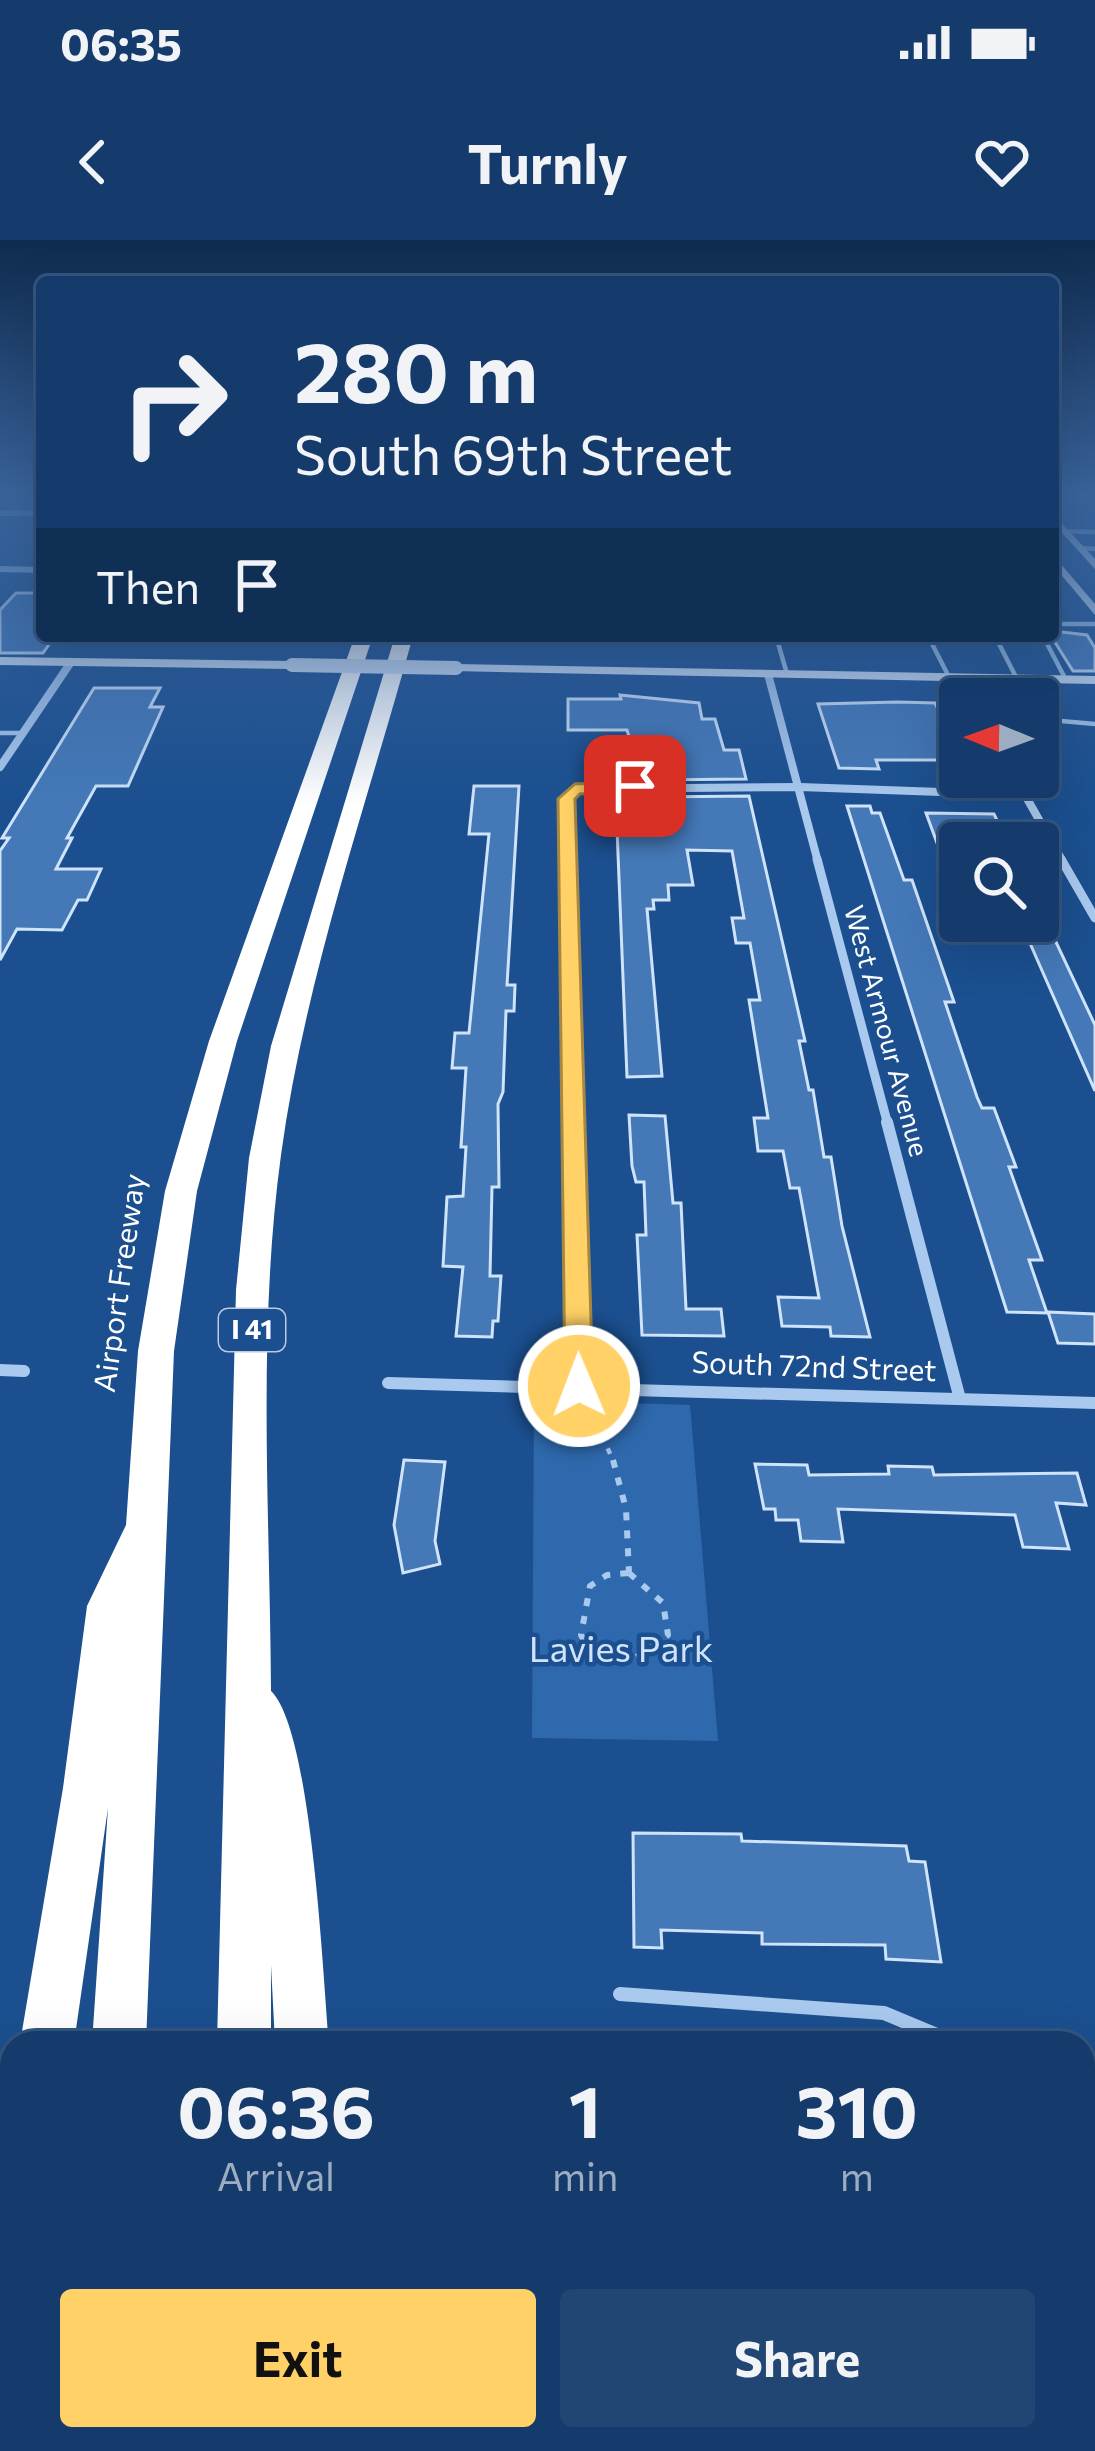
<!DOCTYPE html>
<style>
:root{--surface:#143b6b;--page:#214673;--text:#f1f3f6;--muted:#9dadc1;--line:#33557e;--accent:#ffd166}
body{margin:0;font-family:Commissioner,sans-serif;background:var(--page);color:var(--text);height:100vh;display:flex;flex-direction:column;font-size:45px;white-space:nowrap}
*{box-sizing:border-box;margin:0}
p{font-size:39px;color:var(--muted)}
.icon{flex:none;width:66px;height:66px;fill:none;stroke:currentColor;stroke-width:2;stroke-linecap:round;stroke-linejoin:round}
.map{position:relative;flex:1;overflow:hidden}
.details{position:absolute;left:0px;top:1791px;width:1095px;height:420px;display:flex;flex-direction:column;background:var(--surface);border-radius:36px 36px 0 0;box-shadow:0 12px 48px #0002,0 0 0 3px var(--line)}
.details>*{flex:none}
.guide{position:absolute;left:36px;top:36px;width:1023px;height:366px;border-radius:12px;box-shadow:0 12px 48px #0002,0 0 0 3px var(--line);background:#143b6b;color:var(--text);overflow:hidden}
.needle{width:78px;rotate:271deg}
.fabs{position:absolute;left:939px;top:438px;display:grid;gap:24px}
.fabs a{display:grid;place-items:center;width:120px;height:120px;border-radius:12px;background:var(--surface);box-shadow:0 12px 48px #0002,0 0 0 3px var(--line);font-size:60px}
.pin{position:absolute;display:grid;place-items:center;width:102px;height:102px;color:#fff;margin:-51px;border-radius:24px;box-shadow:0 6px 18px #0006}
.me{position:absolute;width:132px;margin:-66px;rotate:359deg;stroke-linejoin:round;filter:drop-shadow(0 0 9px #0008)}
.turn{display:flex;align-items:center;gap:42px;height:252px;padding:0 60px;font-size:54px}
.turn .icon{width:156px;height:156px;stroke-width:2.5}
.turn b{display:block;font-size:84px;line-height:102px}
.then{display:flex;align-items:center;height:114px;padding:0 60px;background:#0003;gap:24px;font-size:45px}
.eta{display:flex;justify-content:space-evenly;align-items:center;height:204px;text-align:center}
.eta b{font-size:72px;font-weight:700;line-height:84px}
.action{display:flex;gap:24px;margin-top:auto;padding:24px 60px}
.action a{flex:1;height:138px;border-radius:12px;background:var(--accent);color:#111;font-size:48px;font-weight:700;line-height:138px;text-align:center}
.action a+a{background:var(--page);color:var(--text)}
.status{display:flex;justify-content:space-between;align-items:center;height:84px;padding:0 60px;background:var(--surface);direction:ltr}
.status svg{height:33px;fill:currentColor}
header{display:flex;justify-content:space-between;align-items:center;height:156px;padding:0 60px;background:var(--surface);font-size:54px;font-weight:700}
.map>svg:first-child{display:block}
.green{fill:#2e69ad}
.building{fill:#4478b7;stroke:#cfe3fa;stroke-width:3}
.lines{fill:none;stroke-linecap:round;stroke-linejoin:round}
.path-far1{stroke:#a9c9ee;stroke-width:4.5;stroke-dasharray:6 9;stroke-linecap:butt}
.path{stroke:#a9c9ee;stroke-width:6;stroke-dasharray:8 10;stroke-linecap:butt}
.lane-far1{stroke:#a9c9ee;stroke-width:4.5}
.lane{stroke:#a9c9ee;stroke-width:14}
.street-far3{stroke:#a9c9ee;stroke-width:6}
.street-far2{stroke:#a9c9ee;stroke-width:8}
.street-far1{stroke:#a9c9ee;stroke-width:9}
.street{stroke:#a9c9ee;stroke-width:12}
.secondary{fill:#d6e6fa;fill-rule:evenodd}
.highway{fill:#fff;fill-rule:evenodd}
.secondary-bridge{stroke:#d6e6fa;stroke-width:14}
.route{fill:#ffd166;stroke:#a68842;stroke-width:3}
.labels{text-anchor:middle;stroke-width:9;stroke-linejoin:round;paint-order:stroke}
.far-street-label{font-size:27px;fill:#fff;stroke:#1b4f8f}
.shield{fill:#1b4f8f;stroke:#bbcadd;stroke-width:3}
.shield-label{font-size:27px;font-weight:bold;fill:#fff}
.street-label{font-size:30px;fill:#fff;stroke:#1b4f8f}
.near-park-label{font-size:36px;fill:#cfe3fa;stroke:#1b4f8f}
</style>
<div class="status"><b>06:35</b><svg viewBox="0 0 49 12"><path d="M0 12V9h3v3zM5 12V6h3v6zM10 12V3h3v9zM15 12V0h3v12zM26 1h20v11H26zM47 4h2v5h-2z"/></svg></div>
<header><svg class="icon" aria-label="back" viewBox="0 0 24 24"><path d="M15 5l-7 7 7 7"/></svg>Turnly<svg class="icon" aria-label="heart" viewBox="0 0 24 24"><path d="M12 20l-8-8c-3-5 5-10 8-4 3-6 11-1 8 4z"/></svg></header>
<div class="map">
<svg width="1095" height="2211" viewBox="0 0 1095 2211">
<rect width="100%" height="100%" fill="#1b4f8f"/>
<!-- green -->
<path class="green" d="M534 1160 690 1165 718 1501 532 1498Z"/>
<!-- building -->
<g class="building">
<path d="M16 353H42V396H55L43 413H0V370Z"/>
<path d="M1053 391 1087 395 1095 408V431H1073L1053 399Z"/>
<path d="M94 448H160L150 467H163L128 546H96L67 598H72L56 629H101L87 660H78L62 690 17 689 0 720V611L9 598H2Z"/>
<path d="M620 455 699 463 702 479H715L724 510H739L746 539 651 540 650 520H636L627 490H568V459H621Z"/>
<path d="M898 462 935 463 954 502H946L954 520H876L879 529 839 528 818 464Z"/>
<path d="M474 546H519L507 745H515L514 771H506L503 852 498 864 499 947H492L490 1036H501L498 1081H493L492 1097 456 1096 463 1027 443 1026 447 957 463 956 466 907H461L466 828H452L455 793H469L489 594H469Z"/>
<path d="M749 556 805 801H799L809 850H813L824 917H831L842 986 870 1097 831 1096 830 1087 782 1086 778 1057 819 1058 799 948H790L783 911H758L754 878H768L749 760H760L750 703H736L732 678H744L732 611 687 610 693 645H668L669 660H653L654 669H647L662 836 627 837 616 564H653V557Z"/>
<path d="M847 566H870L872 573H880L904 640H912L954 762H945L977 857 982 868H994L1016 927H1009L1042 1020H1029L1047 1073 1007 1072Z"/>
<path d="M926 573 994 574 1008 603H937Z"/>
<path d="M1022 685H1048L1095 785V851Z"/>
<path d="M629 875 665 876 673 963H681L686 1069H721L724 1096 642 1095 637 995H646L644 942H636L632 926Z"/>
<path d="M1048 1072 1095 1074V1104L1058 1103Z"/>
<path d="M404 1220 445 1222 435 1301 440 1324 403 1333 394 1285Z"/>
<path d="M755 1224 807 1225 809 1235 889 1234 888 1226 932 1227 934 1235 1077 1233 1086 1265 1056 1263 1069 1309 1023 1307 1015 1275 838 1269 843 1302 801 1301 798 1280H776L775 1269H764Z"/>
<path d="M633 1593 741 1594 742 1601 906 1606 909 1621 925 1622 941 1722 886 1719 885 1705 762 1704V1693L661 1690 662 1708 634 1707Z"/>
</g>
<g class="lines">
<!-- path-far1 -->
<path class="path-far1" d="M590 1167 614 1223"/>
<!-- path -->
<g class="path">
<path d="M613 1220 626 1269 629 1333"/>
<path d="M629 1333 663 1363 668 1395 635 1418 595 1420 581 1395 590 1346 607 1335Z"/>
</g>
<!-- lane-far1 -->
<g class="lane-far1">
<path d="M1053 291 1095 292"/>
<path d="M1080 308 1095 309"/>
<path d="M1053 384H1095"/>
<path d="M776 396 787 434"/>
<path d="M928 396 949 437"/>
<path d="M995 396 1017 439"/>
<path d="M1043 396 1066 440"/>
<path d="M1027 439 1050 480 1095 484"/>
<path d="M0 493H23"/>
</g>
<!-- lane -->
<g class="lane">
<path d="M620 1754 884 1773 956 1803"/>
<path d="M1083 1939 1095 1957"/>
<path d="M1095 2011 1085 2060 1095 2102"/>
</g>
<!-- street-far3 -->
<g class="street-far3">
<path d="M0 273H42"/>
<path d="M0 329 42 330"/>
</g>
<!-- street-far2 -->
<g class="street-far2">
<path d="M768 434 818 622"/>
<path d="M0 527 71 422"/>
<path d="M568 622 567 559 575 549 800 547 1025 555 1063 622"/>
</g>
<!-- street-far1 -->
<g class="street-far1">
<path d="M568 619 574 885"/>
<path d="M817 619 888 885"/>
<path d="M1061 619 1095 678"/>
</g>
<!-- street -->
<g class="street">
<path d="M574 882 579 1146"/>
<path d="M887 882 960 1159"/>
<path d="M0 1130 24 1131"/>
<path d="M388 1143 1095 1163"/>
</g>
<!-- secondary -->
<g class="secondary">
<path d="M1053 274 1095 319V329L1053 283Z"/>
<path d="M1053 315 1095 364V375L1053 325Z"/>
<path d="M0 417 292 421 298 425 292 429 0 425Z"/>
<path d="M456 424 1095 436V444L452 431V425Z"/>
</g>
<!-- highway -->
<g class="highway">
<path d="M355 396H373L237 801 197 951 174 1111 146 1803H92L108 1568 74 1803H20L63 1548 87 1366 126 1285 138 1111 165 951 209 801Z"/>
<path d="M395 396H413C366 567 305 739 281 915 257 1091 270 1274 271 1451 312 1490 323 1737 329 1803H275L271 1725V1803H217L236 1050 249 918 271 806Z"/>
<path d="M12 2001V2135L0 2140V2006Z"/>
<path d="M64 2199H128L127 2211H63Z"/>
<rect x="212" y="2199" width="64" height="12"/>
<path d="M297 2199H361L362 2211H298Z"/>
</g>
<!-- secondary-bridge -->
<path class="secondary-bridge" d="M292 425 456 428"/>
</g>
<!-- sky -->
<linearGradient id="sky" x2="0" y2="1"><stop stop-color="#0f2b4f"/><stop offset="0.45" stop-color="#39639b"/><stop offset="1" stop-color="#39639b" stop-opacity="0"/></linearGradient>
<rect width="1095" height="564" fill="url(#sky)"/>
<!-- route -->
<path class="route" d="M635 541 641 543V550L580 554 575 559 593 1146 579 1157 565 1146 558 559 575 544Z"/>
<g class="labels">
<!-- far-street labels -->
<g class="far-street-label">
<text transform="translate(886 791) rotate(75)" y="9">West Armour Avenue</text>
</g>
<!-- shield labels -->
<rect class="shield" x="219" y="1069" width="66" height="42" rx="9"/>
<g class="shield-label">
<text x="252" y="1099">I 41</text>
</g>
<!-- street labels -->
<g class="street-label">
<text transform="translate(120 1043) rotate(-82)" y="10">Airport Freeway</text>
<text transform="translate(814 1127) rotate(2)" y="10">South 72nd Street</text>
</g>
<!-- near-park labels -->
<g class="near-park-label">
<text x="621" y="1422">Lavies Park</text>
</g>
</g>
</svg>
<div class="fabs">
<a><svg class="needle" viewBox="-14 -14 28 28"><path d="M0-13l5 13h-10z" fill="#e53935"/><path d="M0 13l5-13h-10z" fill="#9dadc1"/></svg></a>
<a><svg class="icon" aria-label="search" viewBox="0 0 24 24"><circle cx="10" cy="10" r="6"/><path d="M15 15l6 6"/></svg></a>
</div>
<div class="pin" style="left:635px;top:546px;background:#d93025"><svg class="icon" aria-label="arrive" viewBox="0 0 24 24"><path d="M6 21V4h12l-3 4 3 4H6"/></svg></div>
<svg class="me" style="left:579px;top:1146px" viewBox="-20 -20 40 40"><circle r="17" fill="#ffd166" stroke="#fff" stroke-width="3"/><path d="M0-11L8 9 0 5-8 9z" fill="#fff"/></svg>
<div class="guide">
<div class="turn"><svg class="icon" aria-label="right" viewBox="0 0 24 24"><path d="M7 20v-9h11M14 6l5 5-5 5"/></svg><div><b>280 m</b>South 69th Street</div></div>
<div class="then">Then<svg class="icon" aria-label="arrive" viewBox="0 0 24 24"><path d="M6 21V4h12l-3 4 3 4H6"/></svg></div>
</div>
<section class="details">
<div class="eta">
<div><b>06:36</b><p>Arrival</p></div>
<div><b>1</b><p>min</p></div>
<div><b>310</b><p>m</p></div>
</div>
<div class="action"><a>Exit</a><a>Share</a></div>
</section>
</div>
